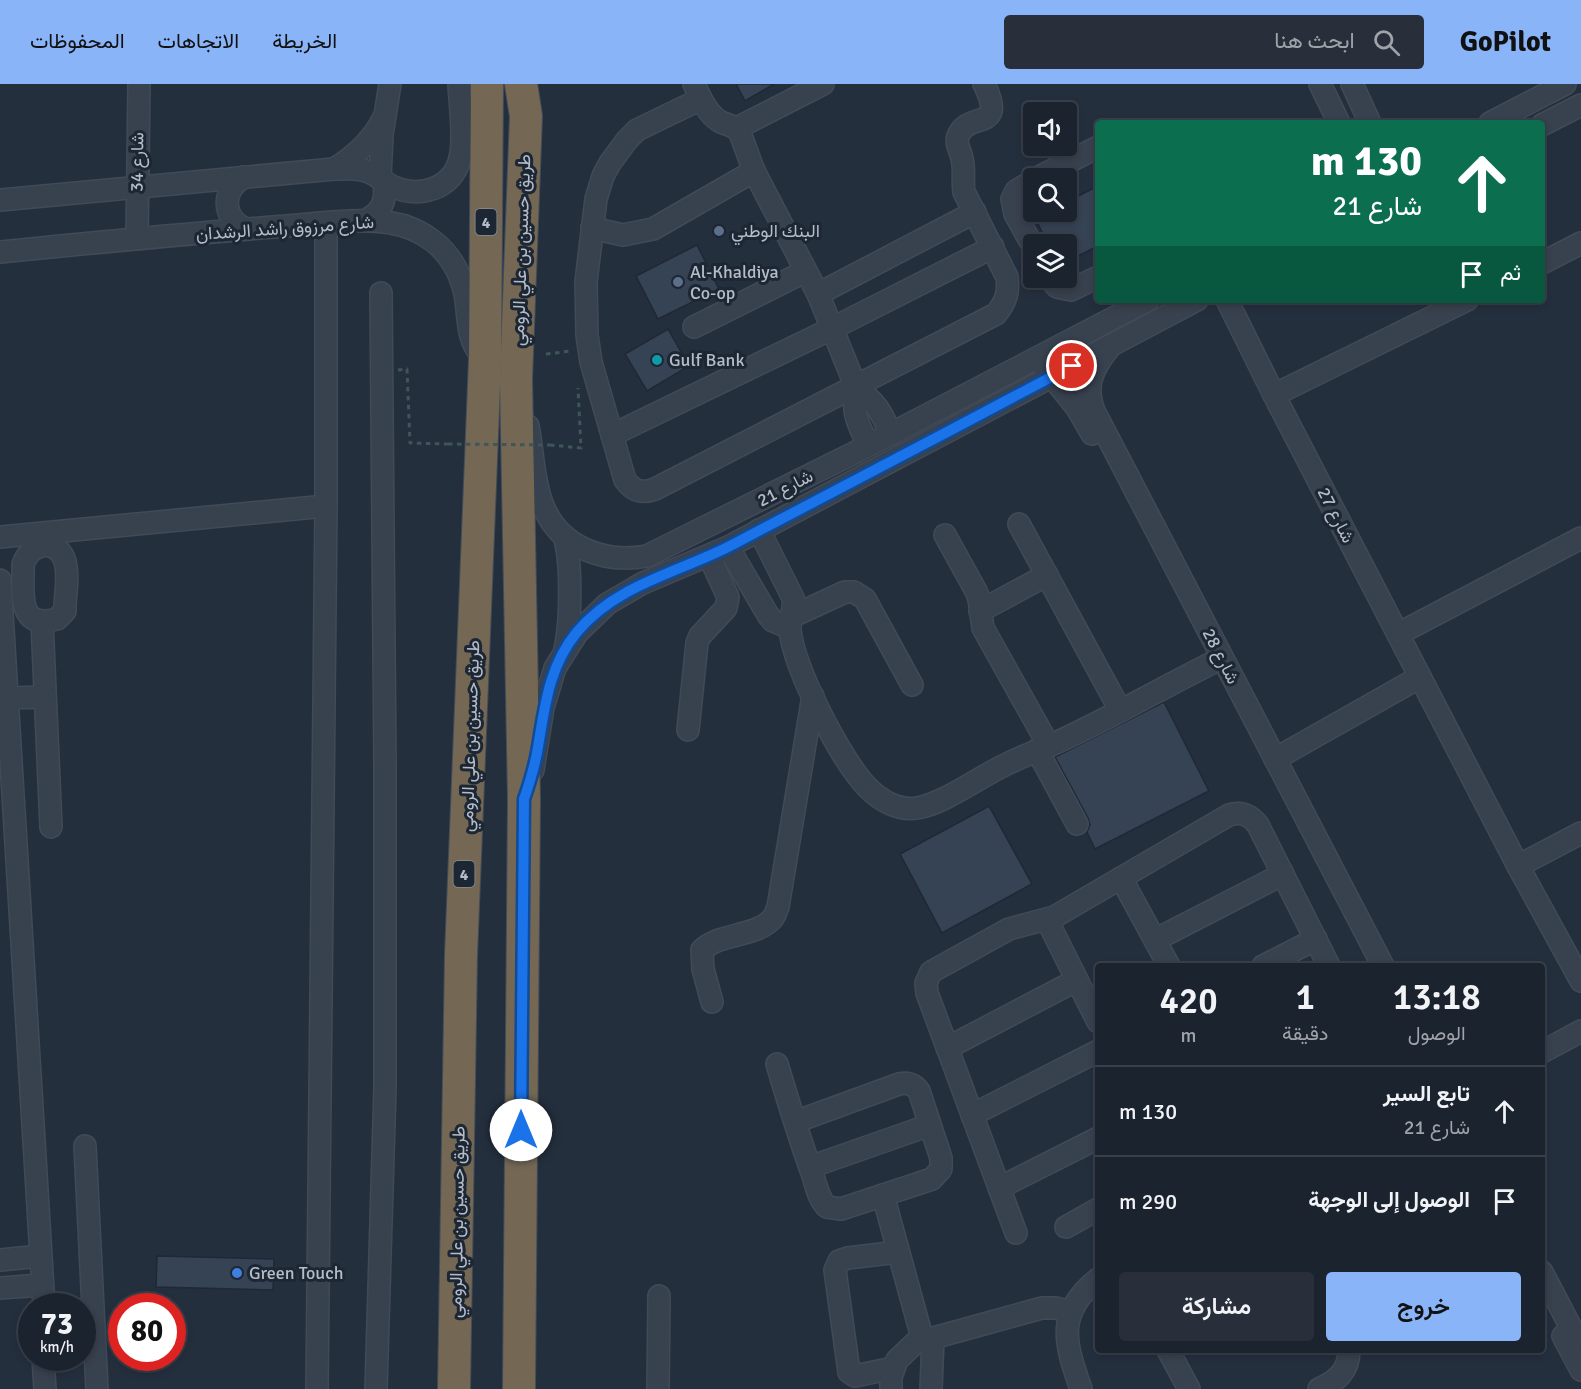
<!DOCTYPE html>
<html lang="ar">
<meta charset="utf-8">
<style>
:root{--surface:#1b232e;--page:#282f3a;--text:#f1f3f6;--muted:#a0a4aa;--line:#39404a;--accent:#8ab4f8}
body{margin:0;font-family:Signika,Vazirmatn,sans-serif;background:var(--page);color:var(--text);direction:rtl;height:100vh;display:flex;flex-direction:column;font-size:22px;white-space:nowrap}
*{box-sizing:border-box;margin:0}
p{font-size:20px;color:var(--muted)}
.icon{flex:none;width:33px;height:33px;fill:none;stroke:currentColor;stroke-width:2;stroke-linecap:round;stroke-linejoin:round}
.map{position:relative;flex:1;overflow:hidden;direction:ltr}
.drawer{position:absolute;left:1095px;top:879px;width:450px;height:390px;display:flex;flex-direction:column;background:var(--surface);border-radius:6px;box-shadow:0 3px 9px #0003,0 0 0 2px var(--line);direction:rtl}
.drawer>*{flex:none}
.top-card{position:absolute;left:1095px;top:36px;width:450px;height:183px;border-radius:6px;box-shadow:0 3px 9px #0003,0 0 0 2px var(--line);direction:rtl;background:#0b6e4f;color:#fff;overflow:hidden}
.tools{position:absolute;left:1023px;top:18px;display:grid;gap:12px}
.tools a{display:grid;place-items:center;width:54px;height:54px;border-radius:6px;background:var(--surface);box-shadow:0 3px 9px #0003,0 0 0 2px var(--line);font-size:30px}
.speed{position:absolute;left:18px;top:1209px;display:flex;gap:12px;font-size:30px;font-weight:700;text-align:center}
.speed>*{display:grid;place-content:center;width:78px;height:78px;border-radius:50%;background:var(--surface);box-shadow:0 3px 9px #0003,0 0 0 2px var(--line);line-height:1}
.speed small{font-size:15px;font-weight:400}
.speed .limit{border:9px solid #d22;background:#fff;color:#111}
.pin{position:absolute;display:grid;place-items:center;width:51px;height:51px;color:#fff;margin:-26px;border:3px solid #fff;border-radius:50%;box-shadow:0 2px 6px #0007}
.me{position:absolute;width:66px;margin:-33px;rotate:0deg;stroke-linejoin:round;filter:drop-shadow(0 0 4px #0008)}
.turn{display:flex;align-items:center;gap:21px;height:126px;padding:0 24px;font-size:27px}
.turn .icon{width:78px;height:78px;stroke-width:2.5}
.turn b{display:block;font-size:42px;line-height:51px}
.then{display:flex;align-items:center;height:57px;padding:0 24px;background:#0003;gap:12px;font-size:22px}
.eta{display:flex;justify-content:space-evenly;align-items:center;height:102px;text-align:center}
.eta b{font-size:36px;font-weight:600;line-height:42px}
.action{display:flex;gap:12px;margin-top:auto;padding:12px 24px}
.action a{flex:1;height:69px;border-radius:6px;background:var(--accent);color:#111;font-size:24px;font-weight:600;line-height:69px;text-align:center}
.action a+a{background:var(--page);color:var(--text)}
ul{padding:0;list-style:none}
li{display:flex;align-items:center;gap:18px;height:90px;padding:0 24px;border-top:2px solid var(--line)}
li div{flex:1}
li b{display:block;font-size:22px}
li em{font-style:normal}
header{display:flex;align-items:center;gap:36px;box-sizing:border-box;height:84px;padding:0 30px;background:var(--accent);color:#111}
header strong{font-size:28px}
nav{display:flex;gap:33px;margin-inline-start:auto;font-size:21px}
.search{width:420px;height:54px;background:var(--page);display:flex;align-items:center;gap:15px;box-sizing:border-box;padding:0 21px;border-radius:6px;color:var(--muted);font-size:22px}
.map>svg:first-child{display:block}
.building{fill:#364354;stroke:#1f2835;stroke-width:1.5}
.lines{fill:none;stroke-linecap:round;stroke-linejoin:round}
.minor-casing{stroke:#414a57;stroke-width:24}
.highway-casing{stroke:#434c59;stroke-width:34}
.path{stroke:#3f5557;stroke-width:3;stroke-dasharray:4.5 4.5;stroke-linecap:butt}
.minor{stroke:#38414e;stroke-width:21}
.highway{stroke:#746855;stroke-width:32}
.path-bridge{stroke:#3f5557;stroke-width:3;stroke-dasharray:4.5 4.5;stroke-linecap:butt}
.route-casing{stroke:#114b97;stroke-width:15}
.route{stroke:#1a73e8;stroke-width:10}
.service-dot{fill:#5c6f8a;stroke:#1d2633;stroke-width:2}
.culture-dot{fill:#0f9aa8;stroke:#1d2633;stroke-width:2}
.shop-dot{fill:#3f7fe0;stroke:#1d2633;stroke-width:2}
.labels{text-anchor:middle;stroke-width:6;stroke-linejoin:round;paint-order:stroke}
.shield{fill:#1d2633;stroke:#878f9c;stroke-width:1.5}
.shield-label{font-size:16px;font-weight:bold;fill:#b4bcc9}
.street-label{font-size:18px;fill:#b4bcc9;stroke:#1d2633}
.poi-label{font-size:18px;fill:#b4bcc9;stroke:#1d2633;text-anchor:start}
</style>
<header>
<strong>GoPilot</strong>
<div class="search"><svg class="icon" aria-label="search" viewBox="0 0 24 24"><circle cx="10" cy="10" r="6"/><path d="M15 15l6 6"/></svg>ابحث هنا</div>
<nav><a>الخريطة</a><a>الاتجاهات</a><a>المحفوظات</a></nav>
</header>
<div class="map">
<svg width="1581" height="1305" viewBox="0 0 1581 1305">
<rect width="100%" height="100%" fill="#242f3e"/>
<!-- building -->
<g class="building">
<path d="M736 0H774L745 17Z"/>
<path d="M1098 102V162L1066 178V160H1048L1035 134 1048 128H1066V118Z"/>
<path d="M697 161 719 205 658 235 636 192Z"/>
<path d="M668 245 689 282 647 307 625 270Z"/>
<path d="M1164 618 1209 707 1095 765 1087 748 1090 741 1088 734 1055 673Z"/>
<path d="M989 722 1032 800 942 849 900 770Z"/>
<path d="M157 1172 274 1175 273 1206 156 1203Z"/>
</g>
<g class="lines">
<!-- minor casing -->
<g class="minor-casing">
<g id="minor">
<path d="M694 0C700 13 706 28 719 37 726 41 735 41 740 49L754 87 818 210 858 308C849 326 861 345 868 361"/>
<path d="M1320 0 1339 39"/>
<path d="M1352 0 1370 39"/>
<path d="M701 15 637 46 627 56 610 79 603 92 596 115 586 198 587 251 591 278 625 396C633 407 642 410 655 405L996 230C1006 218 1009 208 1007 193L964 108C962 96 965 86 962 75 961 67 955 60 958 52 968 26 1008 49 984 0"/>
<path d="M1490 39 1565 0"/>
<path d="M1542 41 1581 21"/>
<path d="M737 44 823 0"/>
<path d="M334 85C355 72 372 57 383 35"/>
<path d="M244 93C221 107 222 133 245 145"/>
<path d="M380 94 382 51 390 0"/>
<path d="M1037 94 1098 63"/>
<path d="M1034 96 1016 107 1012 115 1015 130 1034 164"/>
<path d="M0 116 334 85C348 85 362 83 375 91 381 95 386 100 394 103 420 114 453 105 460 74 465 55 460 21 459 0"/>
<path d="M364 137C382 129 387 117 384 98"/>
<path d="M592 144 623 151 653 145 754 87"/>
<path d="M137 155 139 0"/>
<path d="M0 168C91 159 182 150 273 143 311 141 353 133 391 139 406 141 421 148 433 157 450 170 461 190 465 210 469 232 466 254 481 271"/>
<path d="M1542 179 1581 159"/>
<path d="M1049 194 1057 203 1071 206 1098 193"/>
<path d="M818 210 975 128"/>
<path d="M1227 216 1274 311 1518 782 1581 897"/>
<path d="M694 243 806 187"/>
<path d="M1109 264C1093 284 1084 301 1094 327L1383 882"/>
<path d="M1044 283 1077 324 1092 350"/>
<path d="M858 308C877 316 883 333 891 350"/>
<path d="M1274 311 1467 216"/>
<path d="M528 342C533 367 533 395 542 419 558 463 604 480 647 472L854 369 1148 216"/>
<path d="M612 351 833 244 993 163"/>
<path d="M1019 440 1120 626"/>
<path d="M759 446 793 514C795 526 789 535 790 546 794 584 841 677 868 704 881 717 899 727 917 724 943 720 978 694 1003 682 1018 674 1034 668 1049 662 1105 637 1158 606 1212 579"/>
<path d="M945 451 976 507 979 515 983 544 1049 662"/>
<path d="M564 452C572 477 571 538 565 565"/>
<path d="M0 453 326 422"/>
<path d="M47 461C74 466 66 501 65 521V527L57 535C15 546 24 507 23 480 28 468 35 462 47 461Z"/>
<path d="M728 463 768 531 773 537 790 544"/>
<path d="M0 496 44 1222"/>
<path d="M980 527 1047 491"/>
<path d="M793 532 845 508H854L865 515 912 601"/>
<path d="M42 537 51 743"/>
<path d="M1398 550 1581 454"/>
<path d="M7 614 45 613"/>
<path d="M688 646 697 559 700 552 726 524 728 513 709 472"/>
<path d="M1037 666 1077 740"/>
<path d="M1275 675 1420 593"/>
<path d="M533 686 543 624 555 584 577 549 607 520 643 499 728 463 1197 216"/>
<path d="M1518 782 1581 749"/>
<path d="M1121 794 1169 882"/>
<path d="M1047 836 1098 938"/>
<path d="M1155 856 1283 790"/>
<path d="M1263 882 1316 855"/>
<path d="M712 918 703 885 702 866C720 849 754 853 771 836 775 833 776 827 778 823L813 612"/>
<path d="M947 964 1077 896"/>
<path d="M1542 968 1581 947"/>
<path d="M777 980C788 1017 799 1053 812 1089 816 1100 818 1115 827 1123L841 1125 932 1095 941 1085V1074L919 1007C914 1000 907 998 899 1000L795 1038"/>
<path d="M972 1031 1098 967"/>
<path d="M85 1062 97 1305"/>
<path d="M810 1083 930 1041"/>
<path d="M999 1104 1098 1054"/>
<path d="M883 1111 923 1257"/>
<path d="M1066 1143 1098 1125"/>
<path d="M1016 1149 927 909 926 899 931 888 1009 845 1054 833 1229 731C1242 727 1250 731 1258 741L1329 882"/>
<path d="M0 1176 40 1172"/>
<path d="M1542 1188 1581 1263"/>
<path d="M0 1204 42 1201"/>
<path d="M1563 1252 1581 1286"/>
<path d="M1168 1266 1189 1305"/>
<path d="M43 1274 45 1305"/>
<path d="M893 1284 855 1292 849 1288 835 1186 839 1177 848 1174 898 1168"/>
<path d="M317 1305 326 422V140"/>
<path d="M376 1305 385 1004V681L381 209"/>
<path d="M658 1305 659 1212"/>
<path d="M891 1305V1293L897 1276 915 1259 1042 1224H1056L1071 1228"/>
<path d="M931 1305 933 1254"/>
<path d="M1081 1305C1065 1259 1055 1229 1098 1195"/>
<path d="M1319 1305C1337 1297 1349 1287 1349 1266"/>
</g>
</g>
<!-- highway casing -->
<g class="highway-casing">
<g id="highway">
<path d="M454 1305 461 871 485 276 487 0"/>
<path d="M519 1305 524 715 516 295 526 32 521 0"/>
</g>
</g>
<!-- path -->
<g class="path">
<path d="M546 270 571 267"/>
<path d="M398 286 407 285 410 359 448 360"/>
<path d="M550 361 581 364 578 304"/>
</g>
<!-- minor -->
<use href="#minor" class="minor"/>
<!-- highway -->
<use href="#highway" class="highway"/>
<!-- path-bridge -->
<path class="path-bridge" d="M448 360 550 361"/>
</g>
<g class="lines">
<!-- route casing -->
<g class="route-casing">
<path id="route" d="M521 1046 524 715C530 698 535 681 538 663 545 621 549 582 577 548 616 501 677 489 730 462 844 403 958 342 1072 282"/>
</g>
<!-- route -->
<use href="#route" class="route"/>
</g>
<!-- markers -->
<g class="service-dot">
<circle cx="719" cy="147" r="6"/>
<circle cx="678" cy="198" r="6"/>
</g>
<circle class="culture-dot" cx="657" cy="276" r="6"/>
<circle class="shop-dot" cx="237" cy="1189" r="6"/>
<g class="labels">
<!-- shield labels -->
<g class="shield">
<rect x="475.5" y="125" width="21" height="26" rx="4.5"/>
<rect x="453.5" y="777" width="21" height="26" rx="4.5"/>
</g>
<g class="shield-label">
<text x="486" y="144">4</text>
<text x="464" y="796">4</text>
</g>
<!-- street labels -->
<g class="street-label">
<text transform="translate(137 78) rotate(-89)" y="6">شارع 34</text>
<text transform="translate(285 144) rotate(-4)" y="6">شارع مرزوق راشد الرشدان</text>
<text transform="translate(521 166) rotate(-88)" y="6">طريق حسين بن علي الرومي</text>
<text transform="translate(785 404) rotate(-27)" y="6">شارع 21</text>
<text transform="translate(1336 431) rotate(63)" y="6">شارع 27</text>
<text transform="translate(1221 572) rotate(63)" y="6">شارع 28</text>
<text transform="translate(470 652) rotate(-88)" y="6">طريق حسين بن علي الرومي</text>
<text transform="translate(457 1138) rotate(-89)" y="6">طريق حسين بن علي الرومي</text>
</g>
<!-- poi labels -->
<g class="poi-label">
<text x="731" y="153">البنك الوطني</text>
<text x="690" y="194">Al-Khaldiya<tspan x="690" dy="21">Co-op</tspan></text>
<text x="669" y="282">Gulf Bank</text>
<text x="249" y="1195">Green Touch</text>
</g>
</g>
</svg>
<div class="tools">
<a><svg class="icon" aria-label="sound" viewBox="0 0 24 24"><path d="M4 9h4l5-4v14l-5-4H4zM17 9q2 3 0 6"/></svg></a>
<a><svg class="icon" aria-label="search" viewBox="0 0 24 24"><circle cx="10" cy="10" r="6"/><path d="M15 15l6 6"/></svg></a>
<a><svg class="icon" aria-label="layers" viewBox="0 0 24 24"><path d="M12 4l9 5-9 5-9-5zM3 14l9 5 9-5"/></svg></a>
</div>
<div class="speed"><div>73<small>km/h</small></div><div class="limit">80</div></div>
<div class="pin" style="left:1072px;top:282px;background:#d93025"><svg class="icon" aria-label="arrive" viewBox="0 0 24 24"><path d="M6 21V4h12l-3 4 3 4H6"/></svg></div>
<svg class="me" style="left:521px;top:1046px" viewBox="-20 -20 40 40"><circle r="19" fill="#fff"/><path d="M0-13L10 11 0 6-10 11z" fill="#1a73e8"/></svg>
<div class="top-card">
<div class="turn"><svg class="icon" aria-label="ahead" viewBox="0 0 24 24"><path d="M12 20V5M6 11l6-6 6 6"/></svg><div><b>130 m</b>شارع 21</div></div>
<div class="then">ثم<svg class="icon" aria-label="arrive" viewBox="0 0 24 24"><path d="M6 21V4h12l-3 4 3 4H6"/></svg></div>
</div>
<section class="drawer">
<div class="eta">
<div><b>13:18</b><p>الوصول</p></div>
<div><b>1</b><p>دقيقة</p></div>
<div><b>420</b><p>m</p></div>
</div>
<ul>
<li><svg class="icon" aria-label="ahead" viewBox="0 0 24 24"><path d="M12 20V5M6 11l6-6 6 6"/></svg><div><b>تابع السير</b><p>شارع 21</p></div><em>130 m</em></li>
<li><svg class="icon" aria-label="arrive" viewBox="0 0 24 24"><path d="M6 21V4h12l-3 4 3 4H6"/></svg><div><b>الوصول إلى الوجهة</b></div><em>290 m</em></li>
</ul>
<div class="action"><a>خروج</a><a>مشاركة</a></div>
</section>
</div>
